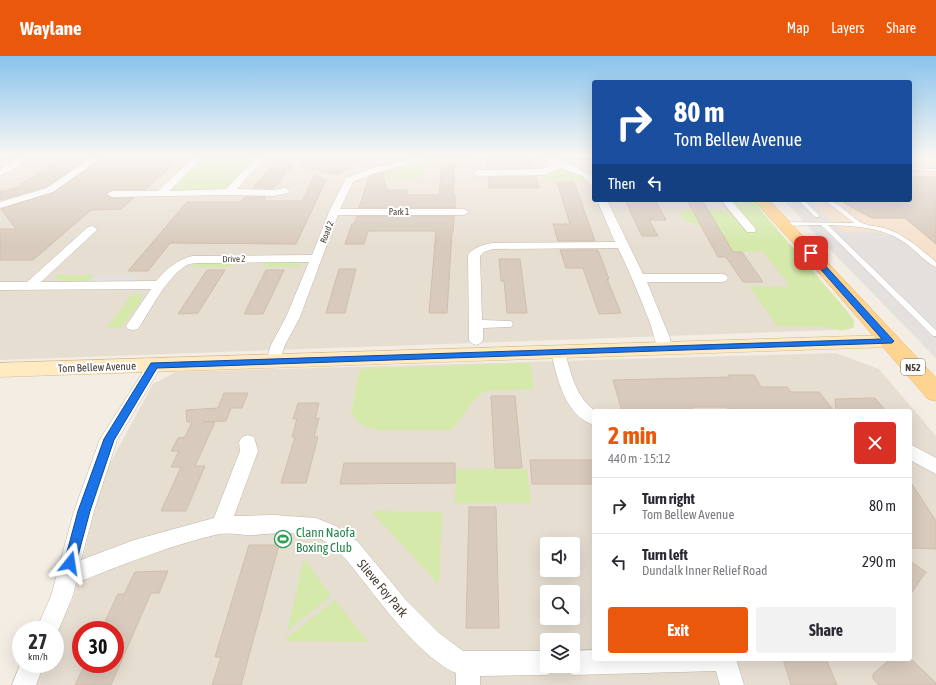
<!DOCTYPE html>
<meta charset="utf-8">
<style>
:root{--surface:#fff;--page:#f2f2f3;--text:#2b2b33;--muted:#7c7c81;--line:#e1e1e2;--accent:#ea580c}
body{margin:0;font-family:"Asap Condensed",sans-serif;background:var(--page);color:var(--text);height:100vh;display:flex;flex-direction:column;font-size:15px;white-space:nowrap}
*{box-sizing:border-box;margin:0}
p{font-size:13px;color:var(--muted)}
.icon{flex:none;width:22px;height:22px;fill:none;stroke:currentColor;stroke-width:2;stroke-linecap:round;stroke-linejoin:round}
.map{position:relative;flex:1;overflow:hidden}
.side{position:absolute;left:592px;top:353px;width:320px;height:252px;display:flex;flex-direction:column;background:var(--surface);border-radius:4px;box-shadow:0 4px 16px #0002}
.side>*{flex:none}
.banner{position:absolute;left:592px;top:24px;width:320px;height:122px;border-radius:4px;box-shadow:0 4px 16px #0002;background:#1a4fa0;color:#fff;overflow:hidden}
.controls{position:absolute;left:540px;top:481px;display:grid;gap:8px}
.controls a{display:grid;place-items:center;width:40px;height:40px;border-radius:4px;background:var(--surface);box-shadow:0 4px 16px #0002;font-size:20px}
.speed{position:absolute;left:12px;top:565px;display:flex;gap:8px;font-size:20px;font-weight:700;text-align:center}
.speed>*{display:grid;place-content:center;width:52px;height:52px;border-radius:50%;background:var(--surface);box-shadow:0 4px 16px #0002;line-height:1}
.speed small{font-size:10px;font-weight:400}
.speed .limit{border:6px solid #d22;background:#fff;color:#111}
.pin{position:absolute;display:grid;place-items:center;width:34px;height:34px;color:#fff;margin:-17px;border-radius:8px;box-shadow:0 2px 6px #0006}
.me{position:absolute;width:44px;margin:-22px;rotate:15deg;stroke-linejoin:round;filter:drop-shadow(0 0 3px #0008)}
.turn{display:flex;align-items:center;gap:14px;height:84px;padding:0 16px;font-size:18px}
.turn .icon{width:52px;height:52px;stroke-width:2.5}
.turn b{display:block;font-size:28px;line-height:34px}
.then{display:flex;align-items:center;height:38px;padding:0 16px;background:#0003;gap:8px;font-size:15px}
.round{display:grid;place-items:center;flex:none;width:42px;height:42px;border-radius:4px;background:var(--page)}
.headline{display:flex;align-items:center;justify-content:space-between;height:68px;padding:0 16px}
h1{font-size:24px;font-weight:700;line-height:30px;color:var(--accent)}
.button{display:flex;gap:8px;margin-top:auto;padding:8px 16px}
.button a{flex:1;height:46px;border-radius:4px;background:var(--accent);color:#fff;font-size:16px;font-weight:700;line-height:46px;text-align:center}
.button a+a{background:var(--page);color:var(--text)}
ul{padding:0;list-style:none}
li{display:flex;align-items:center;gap:12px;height:56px;padding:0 16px;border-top:1px solid var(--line)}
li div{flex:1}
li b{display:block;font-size:15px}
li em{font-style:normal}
header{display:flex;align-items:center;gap:24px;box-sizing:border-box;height:56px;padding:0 20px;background:var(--accent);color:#fff}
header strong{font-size:19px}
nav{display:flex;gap:22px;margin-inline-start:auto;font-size:14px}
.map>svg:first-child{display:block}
.residential{fill:#e7ded2;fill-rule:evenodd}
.commercial{fill:#f6e1cd}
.green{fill:#d4e9aa}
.parking{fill:#e3e0dd}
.building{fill:#d8cabc;stroke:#d0beac}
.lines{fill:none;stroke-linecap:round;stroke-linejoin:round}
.lane-casing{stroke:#c1b6a9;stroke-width:1}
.street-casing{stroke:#c1b6a9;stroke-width:1}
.secondary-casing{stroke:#d5bc91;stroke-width:1}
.primary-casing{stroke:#e9b05c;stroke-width:1}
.lane{fill:#fff;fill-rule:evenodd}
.street{fill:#fff;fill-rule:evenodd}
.secondary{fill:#ffeac2;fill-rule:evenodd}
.primary{fill:#ffd491;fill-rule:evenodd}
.route{fill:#1a73e8;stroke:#114b97}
.labels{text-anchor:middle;stroke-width:4;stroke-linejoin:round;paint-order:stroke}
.far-street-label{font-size:9px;fill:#453c34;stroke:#fff}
.shield{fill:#fff;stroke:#7d7671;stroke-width:1}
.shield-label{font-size:10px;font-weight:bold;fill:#453c34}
.street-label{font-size:11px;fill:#453c34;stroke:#fff}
.near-leisure-label{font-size:13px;fill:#27864d;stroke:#fff;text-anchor:start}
.near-street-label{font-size:13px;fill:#453c34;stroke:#fff}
</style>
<header>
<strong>Waylane</strong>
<nav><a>Map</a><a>Layers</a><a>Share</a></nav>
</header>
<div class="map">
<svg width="936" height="629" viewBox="0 0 936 629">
<rect width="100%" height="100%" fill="#f3ede4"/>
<!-- residential -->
<g class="residential">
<path d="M0 101H594V144H745L845 257 834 274 0 304Z"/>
<path d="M836 297 879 313 936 380V629H29L40 608H55V578L73 543 102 422 153 328 176 316ZM594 355H910V603H594ZM547 488H573V514H547ZM547 536H573V562H547ZM81 574H115V608H81ZM547 584H573V610H547Z"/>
</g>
<!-- commercial -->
<path class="commercial" d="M910 110H936V302L783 144H910Z"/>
<!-- green -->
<g class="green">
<path d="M205 101H255L229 129 223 133 177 135 173 133Z"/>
<path d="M441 101H465L466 107H428V106Z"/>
<path d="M424 107 422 121H365Z"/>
<path d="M559 114C570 114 581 118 590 125H545L543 119Z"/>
<path d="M723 144H752L847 255 854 264V271C845 275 838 276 829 271L777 270 749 230 789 231 788 227 763 196H724C719 189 713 177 706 173 696 167 681 168 679 154H730Z"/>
<path d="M206 205H235L231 211H189Z"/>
<path d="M266 205C278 205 294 202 303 211H262Z"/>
<path d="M56 219H94L89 225H62L55 222Z"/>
<path d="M133 237 140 239 142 244 121 272H106Z"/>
<path d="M530 307 534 333 485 335 473 345 452 374H378L363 370 351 358 360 313Z"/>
<path d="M456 413H527L531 447H455Z"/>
<path d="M374 455 442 456 439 529 373 457Z"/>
<path d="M304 502 331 540 287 575Z"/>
<path d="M335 544 368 586 286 585V582Z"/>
</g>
<!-- parking -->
<g class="parking">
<path d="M784 144H809L844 176H872L893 180 904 187 936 214V302L815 178Z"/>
<path d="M94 219H140L135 225H89Z"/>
</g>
<!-- building -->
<g class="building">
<path d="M487 101H531L534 112H487Z"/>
<path d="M60 102 87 103 46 131 0 144V135H8L17 131Z"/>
<path d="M102 103 178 105 144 134H112L106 137V139L112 142H134L121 153 91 154 33 204H0V173H16L1 153 53 137Z"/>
<path d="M277 103 297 104 274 132H253Z"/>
<path d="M302 104 357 106 336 119 301 110Z"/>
<path d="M442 109H455L453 139H455V152H359L369 121 382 117 387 134H407L406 139H439Z"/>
<path d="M315 119 326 124 296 188 170 187 148 215H128L187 146H241L245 141H266L263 145H302Z"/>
<path d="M488 121H536L539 132H489Z"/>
<path d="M910 121H936V188L905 162H872L839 144H910Z"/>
<path d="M557 126H574L595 185H558L553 168H570Z"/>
<path d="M625 144H655L666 164H649L658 180H642Z"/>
<path d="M687 144H702L733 196H742L763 226H743L726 201H718Z"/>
<path d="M357 160H454L453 176H452L447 257H429L436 175H368L364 188H345L352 168H354Z"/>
<path d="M560 194H598L609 223H607L621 257 599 258 583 212H566Z"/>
<path d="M499 203H520L527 257H507L504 225H501Z"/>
<path d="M339 213H356L345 257H326Z"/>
<path d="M207 214H225L198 257 178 258Z"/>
<path d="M266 214H284L263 258H244Z"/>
<path d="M728 319H754L761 331H787L791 336H819L834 355H729L727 351H692L694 355H622L613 324 729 321Z"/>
<path d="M224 337H248L242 352H231L226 365 203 366H215L195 410H205L186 455H161L181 411H171L179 395H171L178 382 185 381 192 366H187L186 354 218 352Z"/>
<path d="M491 340H515L522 412H495Z"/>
<path d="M875 342 886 355H836L835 343Z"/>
<path d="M298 347H319L315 363 319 362 314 381H318L306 427H281L295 381H292L297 363H293Z"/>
<path d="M530 404H594V428H532Z"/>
<path d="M344 407H455V427L340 428Z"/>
<path d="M910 425 936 465V493L910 492Z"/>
<path d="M469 451H496L499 572H466Z"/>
<path d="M249 489H279L241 629H212L221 601H215Z"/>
<path d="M910 505 926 516 910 539Z"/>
<path d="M168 515 159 537H151L111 629H75L85 608H115V574H101L118 538H124L135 516Z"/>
<path d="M783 603H826L837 629H791Z"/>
<path d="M890 603H911L936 627V629H879L873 623V618Z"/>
</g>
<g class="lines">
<!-- lane casing -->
<g class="lane-casing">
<g id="lane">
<path d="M910 112 936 113V115L910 114Z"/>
<path d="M798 144H804L819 159V161H815Z"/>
<path d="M824 144C838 144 849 159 860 166 866 170 880 170 887 173 906 179 921 194 936 206V211C926 207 916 195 907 188 883 171 856 170 828 169L936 274V280H933L821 169 785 170 782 168 785 166 854 167Z"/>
</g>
</g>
<!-- street casing -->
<g class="street-casing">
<g id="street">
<path d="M10 101H23L24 105 19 110 0 120V113L15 104Z"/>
<path d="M92 101H102L53 136 0 152V146L47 132Z"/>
<path d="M194 101H203L169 135 226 133 256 101H265L237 133 273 134 285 132 290 135 288 137 273 140 229 139 112 141 107 138 112 135H158Z"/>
<path d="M418 101H433L372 118 353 126 340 153H464L469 156 464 159H338L300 261 285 289 278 309 273 310 268 309 266 305 271 289 286 261 309 206 202 207C197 207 192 207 187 209 168 219 150 255 138 273L133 274 128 273 126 270 151 233 0 234V226H27L88 171 92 170 97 173 96 175 41 226 156 225C167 213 176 204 192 200L312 199 329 156 346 122 366 114Z"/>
<path d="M543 101H553L582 114 594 121V130L591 129 582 120 561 112 543 119 477 120 473 117 477 114 542 113 554 109Z"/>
<path d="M597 144H607L643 218H722L726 219 728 222 726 225 722 226H647L670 282 672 293 670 296 665 298 660 296C656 291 653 275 650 267 640 241 630 217 618 192L493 193 484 196 480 200 482 264 511 265 513 268 511 271 483 272V284L481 287 476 289 471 287 469 284 468 199C474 191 483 189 492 187L615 186Z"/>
<path d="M721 144H731L755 172 756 174 755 176H747Z"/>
<path d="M558 291 563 293 565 296C571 318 576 341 595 355L594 369C565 360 557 322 551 296L553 293Z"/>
<path d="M155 304 160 305 162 309 117 384 94 455 81 504 134 484 214 462 240 395 239 386 242 381 248 379 254 381 258 395 234 460 274 459 316 462 336 470 358 486 406 544 439 577 463 595H547V610H558L555 615 547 619 480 620V629H456V617C424 604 385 553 364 526 351 509 337 489 316 481 304 476 270 477 256 479 244 480 231 476 219 478 171 489 122 509 76 527L72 542 55 582V574H36L51 540 74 455 100 383 150 305Z"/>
<path d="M910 388 936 402V418L910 404Z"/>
<path d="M594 594V603H736L744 629H720L716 615 573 619 565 615 562 610H573V595Z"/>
<path d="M21 606V608H44L36 629H12Z"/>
</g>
</g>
<!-- secondary casing -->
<g class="secondary-casing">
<path id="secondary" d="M889 279 896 280 899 285 896 290 889 291 0 321V307Z"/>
</g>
<!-- primary casing -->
<g class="primary-casing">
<path id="primary" d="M754 144H769L936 322V345L928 343 795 189Z"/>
</g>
<!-- lane -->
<use href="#lane" class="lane"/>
<!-- street -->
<use href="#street" class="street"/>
<!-- secondary -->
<use href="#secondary" class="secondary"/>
<!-- primary -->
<use href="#primary" class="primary"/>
</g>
<!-- sky -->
<linearGradient id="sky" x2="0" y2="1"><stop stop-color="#89c3ec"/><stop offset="0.53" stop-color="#faf7f3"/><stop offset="1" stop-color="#faf7f3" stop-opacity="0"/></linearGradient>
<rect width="936" height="189" fill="url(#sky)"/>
<!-- route -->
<path class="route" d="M811 195 813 196 892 283 894 285 892 287 157 312 114 384 90 455 75 511 70 513 66 511 64 507 78 455 104 383 151 307 882 283 808 199V196Z"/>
<!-- icons -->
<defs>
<g id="stadium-ring" transform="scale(0.9)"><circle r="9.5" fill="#fff" stroke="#2e9e5b" stroke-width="1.5"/><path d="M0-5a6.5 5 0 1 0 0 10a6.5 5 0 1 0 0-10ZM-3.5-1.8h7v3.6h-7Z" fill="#2e9e5b"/></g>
</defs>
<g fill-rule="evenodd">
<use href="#stadium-ring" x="283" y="483"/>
</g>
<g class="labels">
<!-- far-street labels -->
<g class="far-street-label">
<text x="399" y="159">Park 1</text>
<text transform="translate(327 176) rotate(-69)" y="3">Road 2</text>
<text transform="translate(234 203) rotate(-1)" y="3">Drive 2</text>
</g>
<!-- shield labels -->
<rect class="shield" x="901" y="303" width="24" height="16" rx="3"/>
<g class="shield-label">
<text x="913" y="315">N52</text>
</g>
<!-- street labels -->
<g class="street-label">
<text transform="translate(97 311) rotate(-2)" y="4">Tom Bellew Avenue</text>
</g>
<!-- near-leisure labels -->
<g class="near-leisure-label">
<text x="296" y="481">Clann Naofa<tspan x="296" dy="15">Boxing Club</tspan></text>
</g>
<!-- near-street labels -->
<g class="near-street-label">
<text transform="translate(383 532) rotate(50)" y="5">Slieve Foy Park</text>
</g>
</g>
</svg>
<div class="controls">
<a><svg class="icon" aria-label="sound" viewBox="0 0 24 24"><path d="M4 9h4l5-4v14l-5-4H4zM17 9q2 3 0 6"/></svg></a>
<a><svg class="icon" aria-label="search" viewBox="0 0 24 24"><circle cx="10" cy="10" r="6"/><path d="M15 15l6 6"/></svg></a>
<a><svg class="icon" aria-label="layers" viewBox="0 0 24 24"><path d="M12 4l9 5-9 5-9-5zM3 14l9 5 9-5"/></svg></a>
</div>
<div class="speed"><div>27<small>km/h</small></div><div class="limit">30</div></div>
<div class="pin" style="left:811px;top:197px;background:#d93025"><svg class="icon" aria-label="arrive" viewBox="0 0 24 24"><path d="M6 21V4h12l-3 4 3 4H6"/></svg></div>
<svg class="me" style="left:70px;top:507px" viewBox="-20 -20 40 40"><path d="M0-17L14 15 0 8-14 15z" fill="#1a73e8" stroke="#fff" stroke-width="4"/></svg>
<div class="banner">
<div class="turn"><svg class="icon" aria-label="right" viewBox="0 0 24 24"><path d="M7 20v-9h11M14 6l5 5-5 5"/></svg><div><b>80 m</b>Tom Bellew Avenue</div></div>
<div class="then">Then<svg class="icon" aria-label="left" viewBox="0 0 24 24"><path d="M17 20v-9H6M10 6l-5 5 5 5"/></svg></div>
</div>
<section class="side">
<div class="headline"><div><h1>2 min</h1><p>440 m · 15:12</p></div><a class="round" style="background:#d93025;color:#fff"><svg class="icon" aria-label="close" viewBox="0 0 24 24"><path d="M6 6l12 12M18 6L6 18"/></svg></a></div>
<ul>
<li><svg class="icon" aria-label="right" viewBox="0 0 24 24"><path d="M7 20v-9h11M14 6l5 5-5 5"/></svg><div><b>Turn right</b><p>Tom Bellew Avenue</p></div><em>80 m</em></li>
<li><svg class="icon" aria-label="left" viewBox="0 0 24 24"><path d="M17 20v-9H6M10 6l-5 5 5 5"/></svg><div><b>Turn left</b><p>Dundalk Inner Relief Road</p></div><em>290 m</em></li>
</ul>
<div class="button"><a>Exit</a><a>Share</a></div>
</section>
</div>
